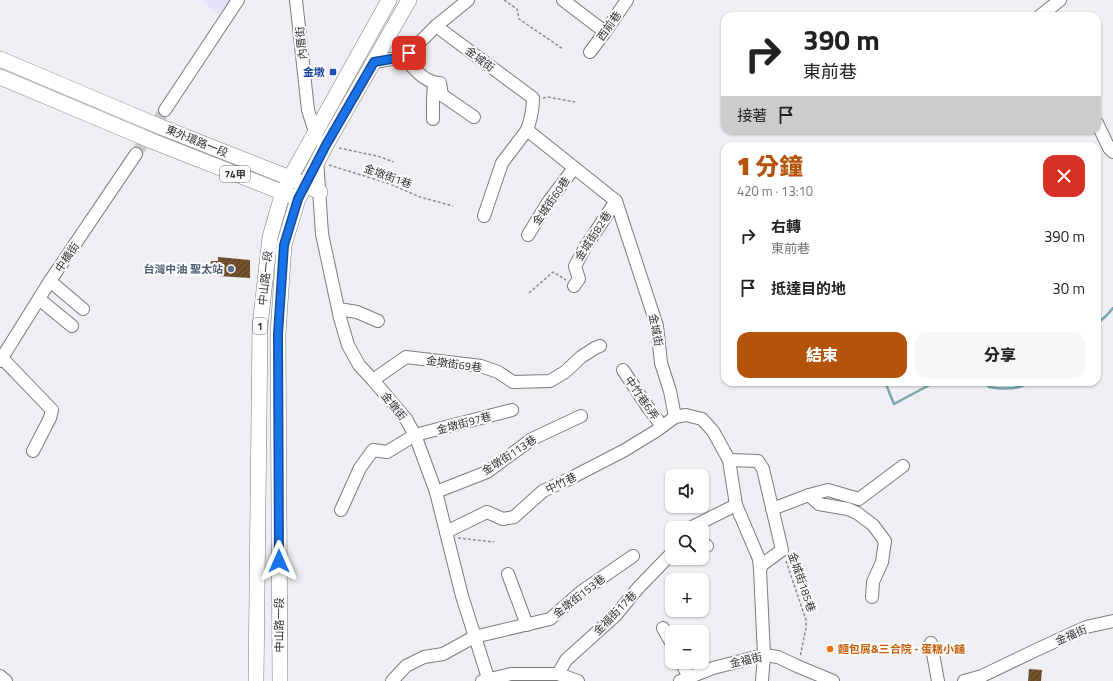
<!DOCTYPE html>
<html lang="zh-TW">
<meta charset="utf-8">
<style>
:root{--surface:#fff;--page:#f6f6f6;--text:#222;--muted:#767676;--accent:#b45309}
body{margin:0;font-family:"Titillium Web","Noto Sans TC",sans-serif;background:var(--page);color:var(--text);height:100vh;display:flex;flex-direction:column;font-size:15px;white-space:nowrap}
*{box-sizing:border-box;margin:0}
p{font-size:13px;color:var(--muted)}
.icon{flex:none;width:22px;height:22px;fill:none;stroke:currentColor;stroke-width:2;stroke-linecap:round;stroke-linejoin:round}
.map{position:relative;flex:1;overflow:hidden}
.drawer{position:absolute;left:721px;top:142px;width:380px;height:244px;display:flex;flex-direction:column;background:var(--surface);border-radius:12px;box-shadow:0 1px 3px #0004}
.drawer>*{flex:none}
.guide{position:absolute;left:721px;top:12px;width:380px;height:122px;border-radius:12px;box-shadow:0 1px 3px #0004;background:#fff;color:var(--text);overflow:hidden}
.controls{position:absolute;left:665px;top:469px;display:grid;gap:8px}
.controls a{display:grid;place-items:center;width:44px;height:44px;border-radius:8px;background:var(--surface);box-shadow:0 1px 3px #0004;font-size:20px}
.pin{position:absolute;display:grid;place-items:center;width:34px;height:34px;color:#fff;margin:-17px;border-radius:8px;box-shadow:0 2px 6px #0006}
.me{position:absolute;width:44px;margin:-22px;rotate:0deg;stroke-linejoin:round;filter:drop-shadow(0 0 3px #0008)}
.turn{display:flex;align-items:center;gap:14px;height:84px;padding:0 16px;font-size:18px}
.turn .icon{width:52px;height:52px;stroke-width:2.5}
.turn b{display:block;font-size:28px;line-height:34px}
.then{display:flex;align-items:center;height:38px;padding:0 16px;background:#0003;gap:8px;font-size:15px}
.round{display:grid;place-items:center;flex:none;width:42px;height:42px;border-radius:12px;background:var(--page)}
.overview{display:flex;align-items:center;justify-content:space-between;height:68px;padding:0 16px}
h1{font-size:24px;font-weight:800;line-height:30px;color:var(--accent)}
.cta{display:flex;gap:8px;margin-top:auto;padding:8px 16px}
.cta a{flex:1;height:46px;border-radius:12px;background:var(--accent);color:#fff;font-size:16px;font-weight:800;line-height:46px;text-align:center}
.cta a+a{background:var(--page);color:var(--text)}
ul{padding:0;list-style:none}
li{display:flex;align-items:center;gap:12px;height:52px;padding:0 16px}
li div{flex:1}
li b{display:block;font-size:15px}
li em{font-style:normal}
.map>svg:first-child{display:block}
.education{fill:#e6e2f8}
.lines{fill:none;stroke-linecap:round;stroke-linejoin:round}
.stream{stroke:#79a8af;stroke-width:2.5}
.building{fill:url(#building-hatch)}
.minor-tunnel{stroke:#c9c8cb;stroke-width:12;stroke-dasharray:12 6;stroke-linecap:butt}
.minor-casing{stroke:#7c7c7f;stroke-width:14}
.major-casing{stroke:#7c7c7f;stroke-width:16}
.path{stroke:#8d8d8f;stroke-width:1.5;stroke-dasharray:3 2;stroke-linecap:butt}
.minor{stroke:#fff;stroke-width:12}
.major{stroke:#fff;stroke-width:15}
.route-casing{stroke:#114b97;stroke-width:10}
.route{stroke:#1a73e8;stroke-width:7}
.transit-dot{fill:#1a4fb4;stroke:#fcfcff;stroke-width:1.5}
.service-dot{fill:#5c6f8a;stroke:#fcfcff;stroke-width:1.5}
.food-dot{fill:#e8710a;stroke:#fcfcff;stroke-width:1.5}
.labels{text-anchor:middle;stroke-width:4;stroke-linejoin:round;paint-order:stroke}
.shield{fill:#fcfcff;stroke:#6d6d6f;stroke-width:1}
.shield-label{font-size:10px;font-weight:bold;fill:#303031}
.street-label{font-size:11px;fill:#303031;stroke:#fcfcff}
.transit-label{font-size:11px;font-weight:bold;fill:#164399;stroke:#fcfcff;text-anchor:end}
.service-label{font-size:11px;font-weight:bold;fill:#4e5e75;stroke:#fcfcff;text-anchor:end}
.food-label{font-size:11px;font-weight:bold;fill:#c56008;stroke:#fcfcff;text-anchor:start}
</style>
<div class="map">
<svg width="1113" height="681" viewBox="0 0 1113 681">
<defs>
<pattern id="building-hatch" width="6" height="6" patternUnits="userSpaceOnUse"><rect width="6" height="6" fill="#6d4a27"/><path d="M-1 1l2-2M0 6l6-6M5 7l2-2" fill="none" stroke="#7e6246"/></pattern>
</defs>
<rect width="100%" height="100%" fill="#efeef2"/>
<!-- education -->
<path class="education" d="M202 0H230L219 15Z"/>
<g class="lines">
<!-- stream -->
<g class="stream">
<path d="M1097 324 1107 315 1113 308"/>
<path d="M885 382 894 404 935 382"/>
<path d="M985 382 989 387C1001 389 1019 390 1029 382"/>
</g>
</g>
<!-- building -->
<g class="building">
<path d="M218 257 250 260V278L218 276 217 272H214L210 266 211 261H218Z"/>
<path d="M1029 669 1042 670 1041 681H1028Z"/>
</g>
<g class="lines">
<!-- minor-tunnel -->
<path class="minor-tunnel" d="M136 154 165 110"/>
<!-- minor casing -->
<g class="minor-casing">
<g id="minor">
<path d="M296 0 308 110 315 132 316 139"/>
<path d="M563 0 605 32"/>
<path d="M1040 16 1060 0"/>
<path d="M436 26 533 98C533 109 531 119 527 130L616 201 657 326 661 363 670 391 675 417 686 415 702 419 713 431 729 460 736 505 759 559 760 569 764 655 762 681"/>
<path d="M590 52 605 32 627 0"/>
<path d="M403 57C413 67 424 83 440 83L442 95 474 117"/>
<path d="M374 62 403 57 409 53 436 26 468 0"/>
<path d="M165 110 238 0"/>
<path d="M433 119V100L434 83"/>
<path d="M1097 123 1109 148 1113 152"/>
<path d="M317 159 322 234 340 318 348 345 359 365 373 380 406 419 415 435 436 492 462 596 489 681"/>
<path d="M484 216 502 163 527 130"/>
<path d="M528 235 549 201 574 168"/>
<path d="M50 281 83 309"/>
<path d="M574 286 579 279 575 266 586 246 616 201"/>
<path d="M39 299 72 326"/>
<path d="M339 309 357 312 378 321"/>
<path d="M2 358 52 410 50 418 33 451"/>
<path d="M0 361 50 281 136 154"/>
<path d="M623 370 649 409 662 426"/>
<path d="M373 380 406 357 481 366 498 372 513 382 550 381 565 372 581 357 595 348 600 346"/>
<path d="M729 460 758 461 763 469 782 550 763 564 760 569"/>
<path d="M436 492 487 472 532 439 581 416"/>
<path d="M809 495 819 504 848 509 857 513 873 525 885 541 882 562 873 582 872 597"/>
<path d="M772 509 809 495 828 490 859 499 903 466"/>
<path d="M341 510 360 468 373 450 387 452 415 435 512 410"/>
<path d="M690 528 736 505"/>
<path d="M446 532 487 512 503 519 514 517 543 491 569 479 625 450 656 431 675 417"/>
<path d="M702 542 707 546"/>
<path d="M508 574 527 625"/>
<path d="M663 628 672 644"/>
<path d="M931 643 938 681"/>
<path d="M681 662 689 677"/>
<path d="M558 674 566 660 616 615 638 588 672 553"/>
<path d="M0 676 6 681"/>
<path d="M392 681 406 666 424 657 443 654 474 637 550 619 581 592 633 556"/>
<path d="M482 681 511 674H558L578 681"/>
<path d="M680 681 713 668 764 655 778 657 797 666 833 681"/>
<path d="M964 681 982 676 1034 651 1086 627 1113 621"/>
</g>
</g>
<!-- major casing -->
<g class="major-casing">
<g id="major">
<path d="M0 59 161 127 290 178 320 192"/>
<path d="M0 77 152 141 292 196"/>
<path d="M256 681 260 326 270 237 283 192 290 178 389 0"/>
<path d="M280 681 278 334 284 245 298 199 326 145 409 0"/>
</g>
</g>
<!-- path -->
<g class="path">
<path d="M504 0 517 9 519 19 563 49"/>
<path d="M543 98 548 97 575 102"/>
<path d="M339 148 377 156 394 162"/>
<path d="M329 165 390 184 420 197 453 206"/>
<path d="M529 293 553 272 566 280"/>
<path d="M458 538 494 542"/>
<path d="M786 561 806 620V628L800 657"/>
</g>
<!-- minor -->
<use href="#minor" class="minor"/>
<!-- major -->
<use href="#major" class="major"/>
</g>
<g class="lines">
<!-- route casing -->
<g class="route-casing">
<path id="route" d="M279 561 278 334 284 245 298 199 326 145 374 62 403 57 409 53"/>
</g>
<!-- route -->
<use href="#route" class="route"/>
</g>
<!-- markers -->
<rect class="transit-dot" x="329" y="68" width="8" height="8" rx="2"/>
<circle class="service-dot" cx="231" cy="269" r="4"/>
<circle class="food-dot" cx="830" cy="649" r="4"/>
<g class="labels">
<!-- shield labels -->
<g class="shield">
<rect x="220" y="166" width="30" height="16" rx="3"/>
<rect x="253" y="318" width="14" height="16" rx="3"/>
</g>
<g class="shield-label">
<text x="235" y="178">74甲</text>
<text x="260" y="330">1</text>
</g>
<!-- street labels -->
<g class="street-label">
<text transform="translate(609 26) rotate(-55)" y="4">西前巷</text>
<text transform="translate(301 43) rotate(-96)" y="4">內厝街</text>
<text transform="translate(480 59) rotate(37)" y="4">金城街</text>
<text transform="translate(197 141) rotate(22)" y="4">東外環路一段</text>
<text transform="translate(388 176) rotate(20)" y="4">金墩街1巷</text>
<text transform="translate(551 201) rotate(-55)" y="4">金城街60巷</text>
<text transform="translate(593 236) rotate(-57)" y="4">金城街82巷</text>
<text transform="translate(67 257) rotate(-56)" y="4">中橋街</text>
<text transform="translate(265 278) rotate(-84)" y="4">中山路一段</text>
<text transform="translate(656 330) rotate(79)" y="4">金城街</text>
<text transform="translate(454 364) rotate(8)" y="4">金墩街69巷</text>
<text transform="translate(642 398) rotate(55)" y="4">中竹巷6弄</text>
<text transform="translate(394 406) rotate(51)" y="4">金墩街</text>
<text transform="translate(464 423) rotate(-15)" y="4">金墩街97巷</text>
<text transform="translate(509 455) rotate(-33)" y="4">金墩街113巷</text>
<text transform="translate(561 483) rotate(-26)" y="4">中竹巷</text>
<text transform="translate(802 582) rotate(71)" y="4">金城街185巷</text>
<text transform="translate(579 596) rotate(-38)" y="4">金墩街153巷</text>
<text transform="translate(615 613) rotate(-46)" y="4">金福街17巷</text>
<text transform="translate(279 625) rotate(-90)" y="4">中山路一段</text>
<text transform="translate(1071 635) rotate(-23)" y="4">金福街</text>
<text transform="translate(746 660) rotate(-13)" y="4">金福街</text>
</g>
<!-- transit labels -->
<g class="transit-label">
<text x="325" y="76">金墩</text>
</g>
<!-- service labels -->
<g class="service-label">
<text x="223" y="273">台灣中油 聖太站</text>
</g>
<!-- food labels -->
<g class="food-label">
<text x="838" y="653">麵包屑&amp;三合院 - 蛋糕小舖</text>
</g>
</g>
</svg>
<div class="controls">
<a><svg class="icon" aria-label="sound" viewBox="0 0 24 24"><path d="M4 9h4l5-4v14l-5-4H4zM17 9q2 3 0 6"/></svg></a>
<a><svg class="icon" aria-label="search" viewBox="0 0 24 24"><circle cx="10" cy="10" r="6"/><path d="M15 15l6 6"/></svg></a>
<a>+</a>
<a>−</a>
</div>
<div class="pin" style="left:409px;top:53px;background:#d93025"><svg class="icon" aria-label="arrive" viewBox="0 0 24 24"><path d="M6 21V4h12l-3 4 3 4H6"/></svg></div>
<svg class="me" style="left:279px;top:561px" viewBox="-20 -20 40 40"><path d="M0-17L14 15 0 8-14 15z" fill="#1a73e8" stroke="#fff" stroke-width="4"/></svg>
<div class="guide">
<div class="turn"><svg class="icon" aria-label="right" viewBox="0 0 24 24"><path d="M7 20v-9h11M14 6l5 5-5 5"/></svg><div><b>390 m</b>東前巷</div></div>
<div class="then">接著<svg class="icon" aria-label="arrive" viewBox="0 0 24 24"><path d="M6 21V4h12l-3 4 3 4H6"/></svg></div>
</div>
<section class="drawer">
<div class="overview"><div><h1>1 分鐘</h1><p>420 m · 13:10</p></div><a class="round" style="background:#d93025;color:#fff"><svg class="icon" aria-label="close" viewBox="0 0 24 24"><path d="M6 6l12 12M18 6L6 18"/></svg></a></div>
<ul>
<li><svg class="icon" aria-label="right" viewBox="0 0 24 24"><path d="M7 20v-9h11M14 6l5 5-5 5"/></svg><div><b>右轉</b><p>東前巷</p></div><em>390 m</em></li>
<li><svg class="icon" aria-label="arrive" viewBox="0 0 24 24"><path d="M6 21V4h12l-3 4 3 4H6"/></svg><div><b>抵達目的地</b></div><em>30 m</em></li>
</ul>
<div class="cta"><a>結束</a><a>分享</a></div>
</section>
</div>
